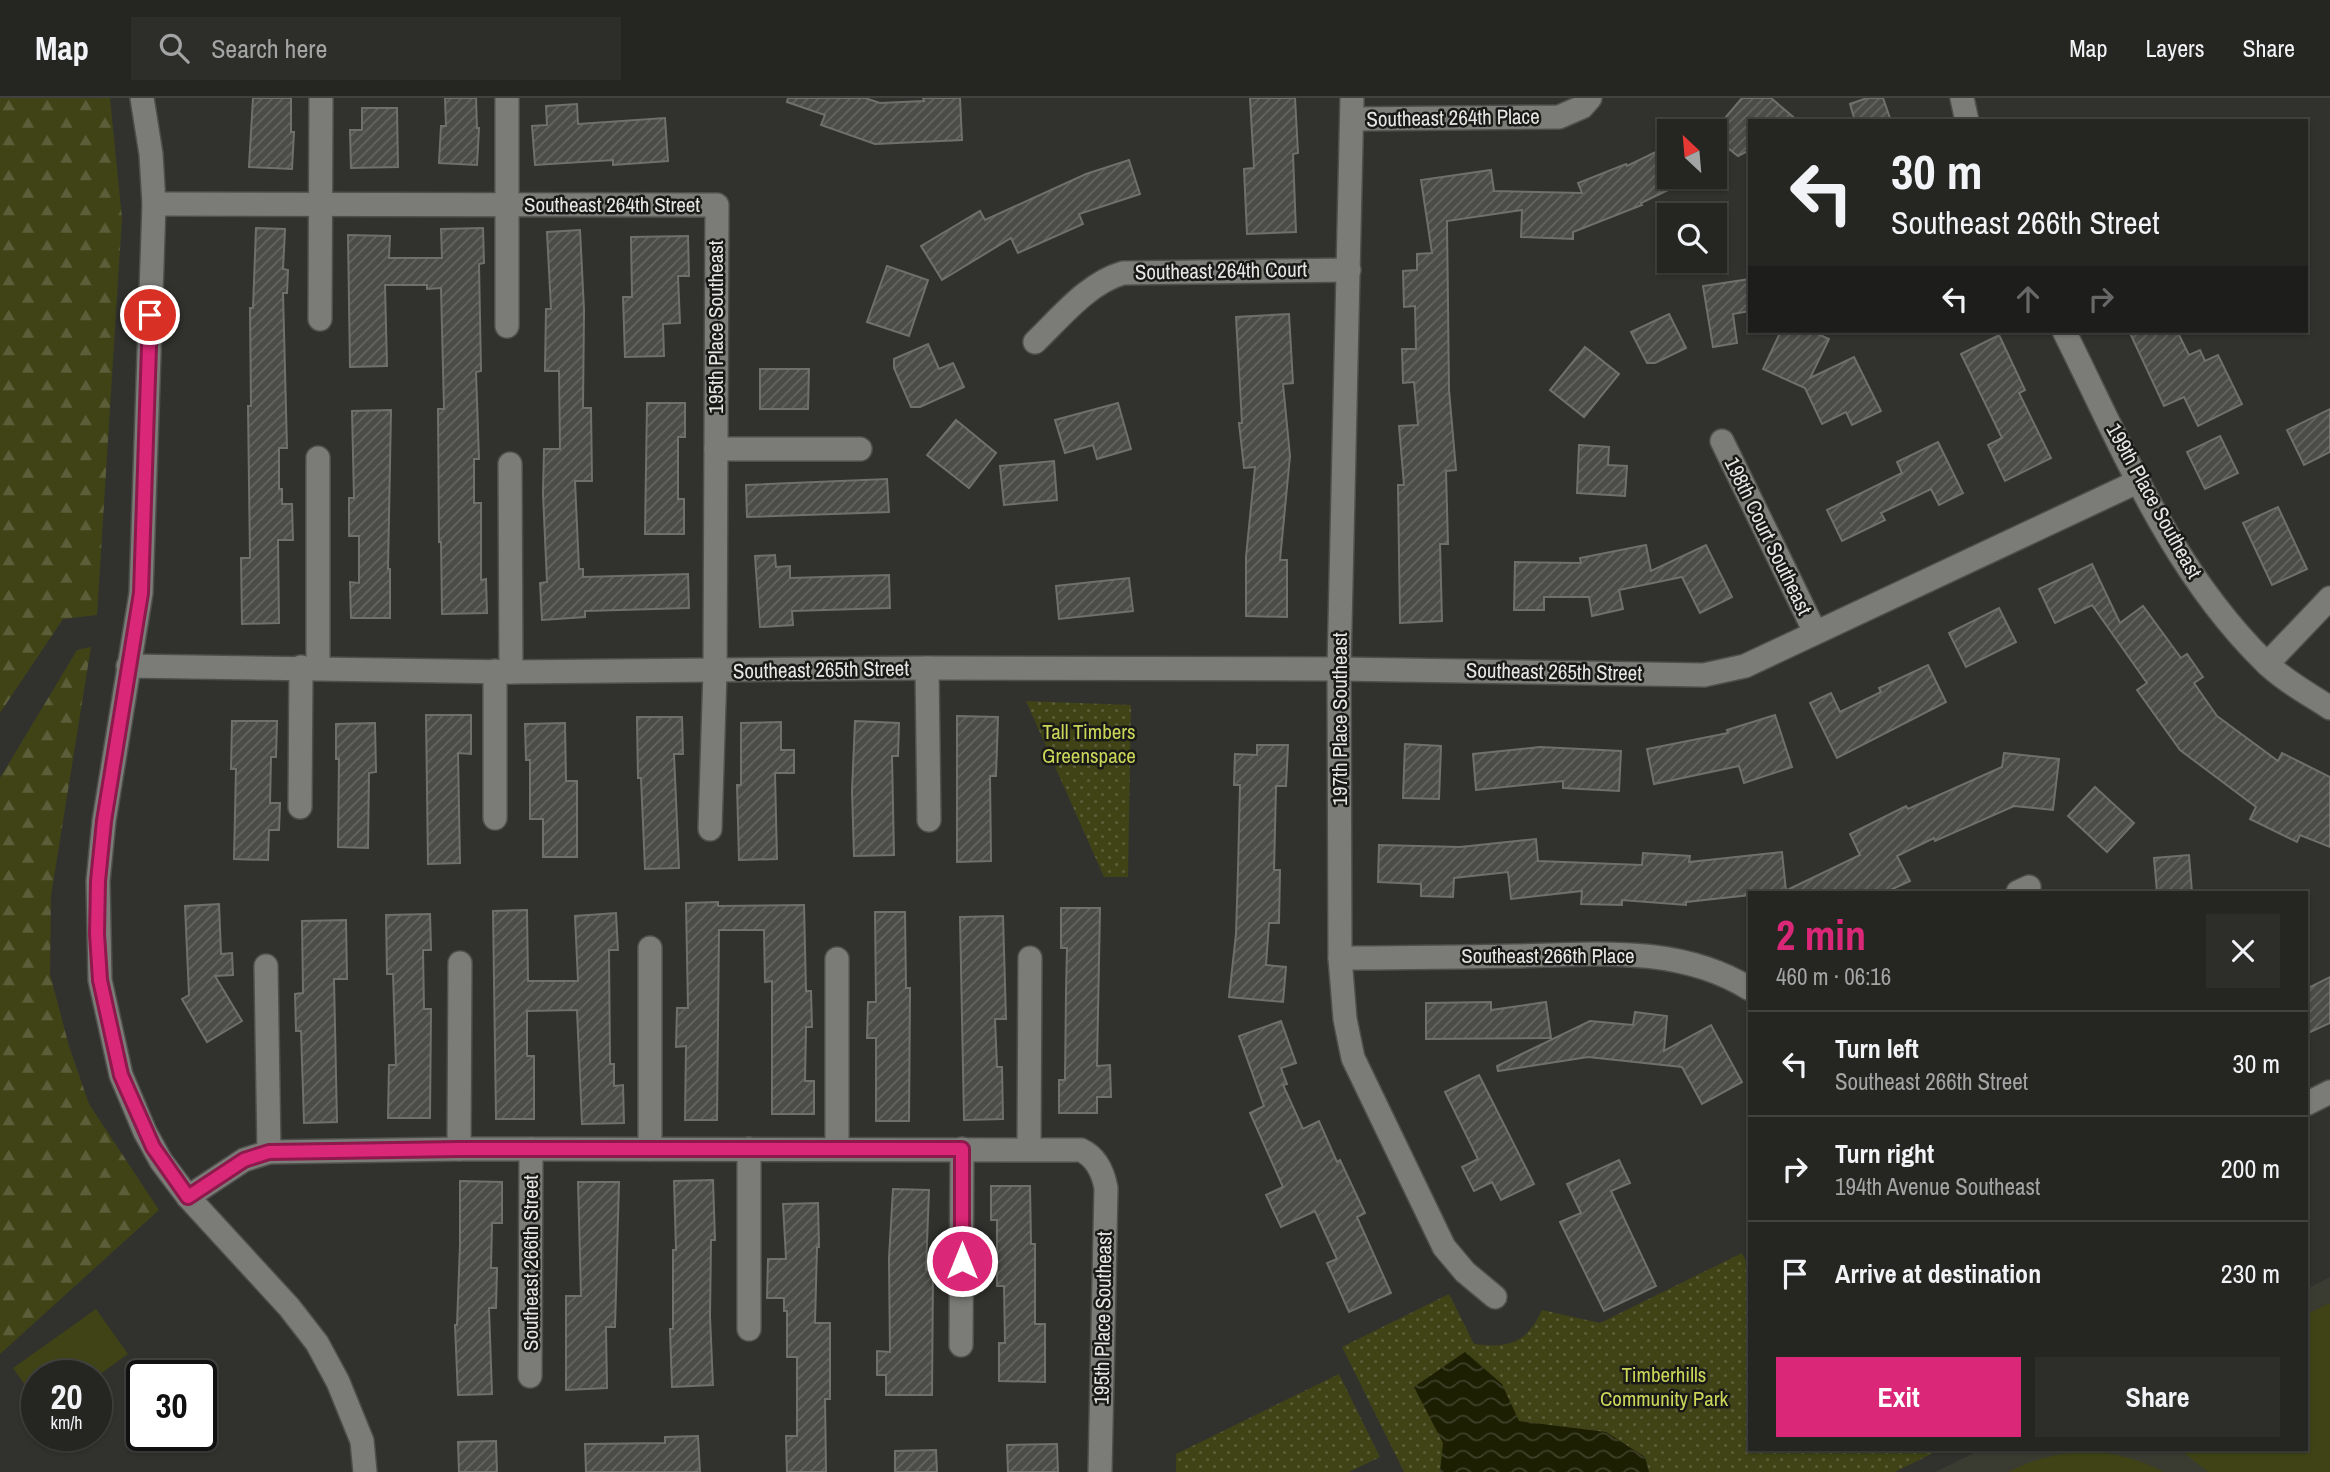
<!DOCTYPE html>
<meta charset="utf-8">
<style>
:root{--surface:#252622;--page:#2d2e2a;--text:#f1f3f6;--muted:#a3a5a5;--line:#424340;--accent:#db2777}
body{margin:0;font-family:"Archivo Narrow",sans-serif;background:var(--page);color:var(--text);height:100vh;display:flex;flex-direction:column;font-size:26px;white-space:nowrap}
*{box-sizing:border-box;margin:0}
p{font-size:23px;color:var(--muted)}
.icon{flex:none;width:38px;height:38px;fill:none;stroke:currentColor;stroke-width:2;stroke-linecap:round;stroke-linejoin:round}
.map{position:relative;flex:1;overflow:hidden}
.sheet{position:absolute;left:1748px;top:793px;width:560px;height:560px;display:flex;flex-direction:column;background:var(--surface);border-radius:0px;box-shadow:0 2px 5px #0004,0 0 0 2px var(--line)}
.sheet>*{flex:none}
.hud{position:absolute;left:1748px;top:21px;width:560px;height:214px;border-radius:0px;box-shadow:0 2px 5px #0004,0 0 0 2px var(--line);background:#252622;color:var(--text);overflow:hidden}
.needle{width:46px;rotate:334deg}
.tools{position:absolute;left:1657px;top:21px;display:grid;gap:14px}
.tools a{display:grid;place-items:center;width:70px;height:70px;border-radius:0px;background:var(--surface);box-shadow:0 2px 5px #0004,0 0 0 2px var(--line);font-size:35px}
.speed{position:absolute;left:21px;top:1262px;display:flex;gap:14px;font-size:35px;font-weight:700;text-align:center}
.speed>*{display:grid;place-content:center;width:91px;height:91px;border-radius:50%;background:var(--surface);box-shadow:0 2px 5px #0004,0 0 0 2px var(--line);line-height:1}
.speed small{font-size:18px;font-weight:400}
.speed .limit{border:4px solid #111;border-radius:10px;background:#fff;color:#111}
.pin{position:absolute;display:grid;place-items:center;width:60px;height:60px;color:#fff;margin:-30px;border:4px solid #fff;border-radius:50%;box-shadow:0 2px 7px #0007}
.me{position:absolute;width:77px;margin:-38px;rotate:0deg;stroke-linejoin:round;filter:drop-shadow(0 0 5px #0008)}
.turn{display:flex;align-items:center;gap:24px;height:147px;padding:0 28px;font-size:32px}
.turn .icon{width:91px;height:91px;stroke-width:2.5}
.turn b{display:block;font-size:49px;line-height:60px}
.lanes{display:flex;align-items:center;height:66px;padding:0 28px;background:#0003;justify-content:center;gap:35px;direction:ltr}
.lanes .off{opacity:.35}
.round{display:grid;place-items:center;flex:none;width:74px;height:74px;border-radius:0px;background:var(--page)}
.overview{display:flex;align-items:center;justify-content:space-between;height:119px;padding:0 28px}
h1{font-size:42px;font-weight:800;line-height:52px;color:var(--accent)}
.primary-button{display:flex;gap:14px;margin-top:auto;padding:14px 28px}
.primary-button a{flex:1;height:80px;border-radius:0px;background:var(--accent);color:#fff;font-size:28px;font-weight:800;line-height:80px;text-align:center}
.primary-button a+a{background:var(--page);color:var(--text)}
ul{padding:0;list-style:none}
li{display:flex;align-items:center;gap:21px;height:105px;padding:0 28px;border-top:2px solid var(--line)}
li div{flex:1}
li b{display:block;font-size:26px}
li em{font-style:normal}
header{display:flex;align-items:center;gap:42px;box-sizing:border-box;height:98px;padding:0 35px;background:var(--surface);border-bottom:2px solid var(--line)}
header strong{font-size:33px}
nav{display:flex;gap:38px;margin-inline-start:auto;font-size:24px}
.search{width:490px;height:63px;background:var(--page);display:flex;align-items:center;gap:18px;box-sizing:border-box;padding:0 24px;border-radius:0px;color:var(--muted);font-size:26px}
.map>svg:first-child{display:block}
.built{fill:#3a3c32}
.green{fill:url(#green-dots)}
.forest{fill:url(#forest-firs)}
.pitch{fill:#3f4316}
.water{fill:url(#water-waves)}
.building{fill:url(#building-hatch);stroke:#6f706b;stroke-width:2}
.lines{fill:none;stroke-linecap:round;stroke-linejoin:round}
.minor-casing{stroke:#4e4f4c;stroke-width:26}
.minor{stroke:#7b7c77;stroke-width:23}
.route-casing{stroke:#8e194d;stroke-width:18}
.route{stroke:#db2777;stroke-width:12}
.labels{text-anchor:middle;stroke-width:5;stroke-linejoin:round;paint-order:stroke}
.street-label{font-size:21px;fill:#e6e7e4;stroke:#191a18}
.park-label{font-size:21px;fill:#cbd659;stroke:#191a18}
</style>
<header>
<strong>Map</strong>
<div class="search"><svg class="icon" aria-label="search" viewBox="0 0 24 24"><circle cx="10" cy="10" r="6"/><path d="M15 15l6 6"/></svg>Search here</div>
<nav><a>Map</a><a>Layers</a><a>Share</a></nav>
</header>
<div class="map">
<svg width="2330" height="1374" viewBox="0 0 2330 1374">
<defs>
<pattern id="green-dots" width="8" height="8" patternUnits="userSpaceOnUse" patternTransform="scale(1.75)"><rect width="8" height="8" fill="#3f4316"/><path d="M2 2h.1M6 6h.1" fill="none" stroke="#5b5e38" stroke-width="1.8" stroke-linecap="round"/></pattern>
<pattern id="forest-firs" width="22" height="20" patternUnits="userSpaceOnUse" patternTransform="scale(1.75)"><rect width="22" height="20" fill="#3f4316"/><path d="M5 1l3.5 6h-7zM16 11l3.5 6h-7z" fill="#5b5e38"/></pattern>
<pattern id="water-waves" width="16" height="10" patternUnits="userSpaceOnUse" patternTransform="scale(1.75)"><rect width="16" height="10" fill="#1d1f03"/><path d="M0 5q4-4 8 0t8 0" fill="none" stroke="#3e4028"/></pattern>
<pattern id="building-hatch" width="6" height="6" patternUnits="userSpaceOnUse" patternTransform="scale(1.75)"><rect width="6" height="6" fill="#4b4c47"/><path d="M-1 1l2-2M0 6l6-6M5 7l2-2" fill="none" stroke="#656661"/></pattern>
</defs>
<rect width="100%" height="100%" fill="#31322e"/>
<!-- built -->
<path class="built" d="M2330 1179V1374H1935L1982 1351H2306L2307 1191Z"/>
<!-- green -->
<g class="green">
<path d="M1026 603 1131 607 1128 779H1104Z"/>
<path d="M1742 1155 1750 1171V1351H1941L1895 1374H1404L1342 1249 1449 1196 1474 1246C1509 1250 1526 1246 1542 1212L1600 1225Z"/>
<path d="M1339 1276 1380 1359 1349 1374H1176V1356Z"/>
</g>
<!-- forest -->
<g class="forest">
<path d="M0 0H110L122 120 97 517 63 521 0 615Z"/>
<path d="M91 549 51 798 50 876 69 948 89 1006 159 1112 0 1256V680L77 552Z"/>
</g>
<!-- pitch -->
<g class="pitch">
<path d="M2330 1205V1374H2208L2179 1351H2306L2307 1216Z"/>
<path d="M96 1211 128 1256 96 1279 37 1278V1304L13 1270Z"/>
<path d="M2087 1353C2115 1355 2139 1361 2164 1374H2008C2034 1361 2058 1355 2087 1353Z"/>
</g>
<!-- water -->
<path class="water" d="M1465 1254 1502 1286 1519 1323 1606 1334 1645 1359 1649 1374H1440L1443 1345 1414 1289Z"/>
<!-- building -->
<g class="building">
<path d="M253 0H291V34H294L292 71 249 69Z"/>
<path d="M445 0H476L477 30H479L477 67 439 65 441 28H446Z"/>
<path d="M788 0H865L880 5 924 3 923 0H960L962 42 875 46 821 27 825 17 787 4Z"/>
<path d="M1250 0H1295L1298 55 1293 56 1296 134 1247 136 1244 71 1254 70Z"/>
<path d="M1742 0H1771L1798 23H1750V52L1738 58 1715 40 1714 33Z"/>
<path d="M1867 0H1883L1891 23H1855L1850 6Z"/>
<path d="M577 6 578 26 665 20 668 63 613 67V62L535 67 532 28 547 27 546 8Z"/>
<path d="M362 10H397L398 69 351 70 350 32H362Z"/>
<path d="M1670 47V91L1641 105 1642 107 1573 134V141L1521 139 1522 112 1447 123 1449 292 1456 372 1446 373 1448 446H1440L1442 523 1400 525 1398 387H1404L1399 328 1418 327 1414 284 1403 285 1402 251H1416L1415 208 1404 209 1403 173 1417 172V156L1432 155 1421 82 1491 72 1494 93 1582 95 1578 85 1626 66 1627 68Z"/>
<path d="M1129 62 1140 96 1079 116 1083 126 1018 155 1011 140 942 182 921 148 980 113 985 122 1086 76Z"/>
<path d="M256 130 285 131 283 171 288 172 287 195H283L287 350H279V391H282V406H292L293 442H278L279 525 242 526 241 460H250L248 308H251L250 210H253Z"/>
<path d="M483 130 484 165 479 166 481 273 476 274 479 361H474V405H481V482L486 481 487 515 442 516 441 444H439L438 311H444L441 190 427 191V187H385L387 268 350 269 348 137 390 138 389 160H442L441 131Z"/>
<path d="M580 132 584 212 583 310H591L592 383H575L579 471H583V479L688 476 689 510 585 513V519L542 522 540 485 547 484 543 396 544 351H560L559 273H545L546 211H551L547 134Z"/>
<path d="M688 138 689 178H678L680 225 663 226 664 258 625 259 623 199H632L631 139Z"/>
<path d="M887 168 928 182 909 238 867 224Z"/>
<path d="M1750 181V213L1733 216 1737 245 1713 249 1703 188Z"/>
<path d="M1289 216 1293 285 1283 286 1290 358 1280 462H1287V519L1246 518V459L1255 369 1244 370 1239 325H1242L1236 219Z"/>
<path d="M1669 216 1686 250 1655 265H1647L1631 234Z"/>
<path d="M1781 233H1811L1829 241 1810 280 1854 259 1881 313 1852 327 1846 314 1822 326 1805 290 1763 271Z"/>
<path d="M2129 233H2177L2189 257 2200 252 2205 263 2218 257 2242 306 2198 328 2184 299 2164 308Z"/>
<path d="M1999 237 2025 292 2019 295 2051 360 2005 383 1988 347 2002 340 1961 256Z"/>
<path d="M928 246 939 271 953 265 964 289 920 309H911L894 270V261Z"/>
<path d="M1585 249 1619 276 1584 319 1550 292Z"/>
<path d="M760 271H809L808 311H760Z"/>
<path d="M647 305H685V339H678V401H684V436H645Z"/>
<path d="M1118 305 1131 351 1097 361 1093 347 1065 355 1055 322Z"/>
<path d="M2330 311V354L2304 367 2287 332Z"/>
<path d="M391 312 388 471H390V520H351L350 484 359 485V438H349V400H354L352 313Z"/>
<path d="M956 322 996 355 969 390 927 357Z"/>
<path d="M2220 338 2238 375 2205 391 2187 354Z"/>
<path d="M1938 344 1963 395 1939 407 1931 391 1881 415 1885 422 1842 443 1827 412 1902 375 1897 364Z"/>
<path d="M1579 347 1609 349 1608 367 1627 368 1625 398 1577 395Z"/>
<path d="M1054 363 1057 402 1004 407 1000 368Z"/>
<path d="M887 381 889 414 747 419 746 387Z"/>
<path d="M2278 409 2307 471 2272 487 2243 425Z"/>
<path d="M1646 447 1651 473 1706 447 1732 499 1700 515 1682 479 1619 492 1623 511 1592 518 1589 499H1544V512H1514L1515 464 1581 465 1580 460Z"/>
<path d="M775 457 776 469 790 468V480L889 477 890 510 792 513 793 527 760 529 755 458Z"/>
<path d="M2092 466 2120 525 2143 508 2181 560 2187 556 2203 579 2194 585 2217 618 2278 663 2282 655 2330 679V749L2300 737 2297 744 2250 721 2256 709 2180 652 2137 592 2147 585 2092 507 2055 525 2039 491Z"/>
<path d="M1129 480 1133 513 1059 521 1056 488Z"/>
<path d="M1999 510 2016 544 1966 569 1949 535Z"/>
<path d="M1928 567 1946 604 1837 660 1810 605 1831 595 1840 614 1881 594 1879 590Z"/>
<path d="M426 617H471V656L458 655 460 765 428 766Z"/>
<path d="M1775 617 1792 669 1744 685 1739 668 1654 686 1647 651 1728 635 1727 632Z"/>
<path d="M957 618 998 619 996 678H990L991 763 957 764Z"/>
<path d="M637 619H682L683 656H674L679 770 645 771 641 680H638Z"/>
<path d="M232 623H277L276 659H271L270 705H280L279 732H269L268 762 234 761 236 671H231Z"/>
<path d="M855 623 899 625 898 658H892L894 757 854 758 852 693Z"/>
<path d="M781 624V652H794V675H775L777 761 739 762 737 687H741V625Z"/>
<path d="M375 625 376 674 369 675 368 750 338 749 339 661H336V626Z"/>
<path d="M565 625 566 683H577V759H543V721H530V662H526L525 626Z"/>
<path d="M1405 646 1441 648 1439 701 1403 700Z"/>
<path d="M1257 647H1288L1286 688H1276L1274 772H1280L1279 825H1269L1266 867 1286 869 1283 904 1229 899 1236 836 1238 772 1240 687H1234L1235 656 1257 657Z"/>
<path d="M1540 649 1621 653 1619 693 1563 690V683L1476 692 1473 656Z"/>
<path d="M2004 655 2059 661 2053 712 2014 708 1935 743 1934 740 1897 758 1910 783 1886 794H1783L1860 757 1850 736 1906 708 1908 711 2002 669Z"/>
<path d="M2095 689 2134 725 2107 754 2068 718Z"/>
<path d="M1536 741 1538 763 1642 767 1643 755 1690 758 1689 764 1782 754 1786 793 1750 794V797L1686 804V807L1622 802V807L1581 806 1582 793 1511 801 1508 774 1454 780 1453 799 1421 798V786L1378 784 1379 747 1460 749Z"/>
<path d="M2189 757 2192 794H2157L2154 760Z"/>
<path d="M718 804V808L804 807 806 893H811L812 929H806L805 983H814V1016H772V883L765 884 764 832H719L717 1022H685L686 948 676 949 677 910H688L686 805Z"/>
<path d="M219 806 221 856 232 855 233 877 215 878 242 923 207 944 182 901 189 897 185 808Z"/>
<path d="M1061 810H1100L1097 968 1110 967 1111 999H1097V1015H1059V982H1065L1066 894 1067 850H1061Z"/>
<path d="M527 812 528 883H578L575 818 616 815 618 852H609L610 966H614V988L623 987 624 1025 582 1026 577 912 527 913V958H534V1021H496L493 813Z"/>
<path d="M875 814H905L906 890H910L909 1023H876V940H867L868 904H876Z"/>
<path d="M430 816 431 852H423L424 911H431L430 1020H388L389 967H396L393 876H387L386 817Z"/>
<path d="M1003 818 1006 921H995L997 969H1002L1003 1021 964 1022 960 819Z"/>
<path d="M346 822 347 881H334L337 1024 304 1025 301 933H296L295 896 303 895 302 823Z"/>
<path d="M2330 879V925L2306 936V891Z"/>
<path d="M1491 904V912L1546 904 1551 940 1426 941V905Z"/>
<path d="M1635 914 1667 918 1664 953 1711 927 1742 984 1702 1006 1682 969 1588 959 1498 973 1497 968 1590 923 1633 927Z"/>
<path d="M1281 923 1296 965 1281 970 1287 986 1283 987 1303 1031 1319 1023 1337 1064 1340 1062 1365 1115 1357 1119 1391 1195 1349 1214 1327 1165 1337 1161 1315 1113 1281 1129 1266 1097 1283 1089 1250 1015 1264 1008 1239 938Z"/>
<path d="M1479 977 1534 1086 1501 1102 1492 1084 1474 1093 1462 1069 1478 1061 1445 994Z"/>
<path d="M1619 1062 1630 1085 1611 1093 1656 1188 1604 1213 1560 1124 1581 1115 1567 1086Z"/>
<path d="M713 1082 715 1142H711L710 1219 713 1287 672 1289 670 1231H673V1152H676L674 1083Z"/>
<path d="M460 1083 502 1084V1125H492L491 1170H497L496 1210H489L492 1296 458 1297 455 1227H457L460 1147Z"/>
<path d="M578 1084H619L615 1229H606L607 1290 566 1292V1198H581Z"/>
<path d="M991 1088H1030L1031 1146H1035V1226H1045V1284L999 1283V1245H1005L1004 1188H997V1122H991Z"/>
<path d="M893 1091 929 1092 926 1172H933L932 1297H886V1277H877V1253L890 1254 889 1160Z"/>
<path d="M818 1105 819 1149H817L815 1225H830V1301H825L826 1374H787L786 1338H797V1259H787V1213H784V1200H767L768 1161H786L783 1106Z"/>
<path d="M698 1338 700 1374H586L585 1346 665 1345V1339Z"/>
<path d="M496 1343 497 1374H459L458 1344Z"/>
<path d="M1057 1346 1058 1374H1008L1007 1347Z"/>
<path d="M936 1352 937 1374H895V1353Z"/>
</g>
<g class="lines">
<!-- minor casing -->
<g class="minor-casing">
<g id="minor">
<path d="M142 0 151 56 154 106 141 495 104 723 98 783 100 882 121 977 145 1034 161 1063 188 1099 289 1209 317 1245 338 1284 362 1343 365 1374"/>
<path d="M1352 0 1339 571 1340 860 1345 921 1353 960 1444 1149 1465 1174 1495 1199"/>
<path d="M1962 0 1967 23"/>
<path d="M1352 21 1559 19 1582 9 1590 0"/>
<path d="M154 106 717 107 715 573 710 731"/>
<path d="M320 221 321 0"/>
<path d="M507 228V0"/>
<path d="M2064 233C2122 349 2171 472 2265 564 2283 582 2309 596 2330 610"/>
<path d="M1035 244C1061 219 1088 185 1123 175L1349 172"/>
<path d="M1722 343 1815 534"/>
<path d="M716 351H860"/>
<path d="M318 360V569"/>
<path d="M510 366 511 574"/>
<path d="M2267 566 2330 500"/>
<path d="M128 568 511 574 927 570 1339 571 1704 577 1745 568 2139 383"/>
<path d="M927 570 929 722"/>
<path d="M495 573V720"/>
<path d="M300 709 301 569"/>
<path d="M2018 794 2029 789"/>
<path d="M1340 860C1398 860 1457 859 1516 858 1595 856 1680 847 1750 891"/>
<path d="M266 868 269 1054"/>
<path d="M2306 1006 2330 994"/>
<path d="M459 1051 460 865"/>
<path d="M650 1051V850"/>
<path d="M837 1051V861"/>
<path d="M1029 1051 1030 860"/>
<path d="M188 1099 244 1062 269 1054 459 1051 1081 1052C1096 1059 1103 1074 1106 1090L1100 1374"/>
<path d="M749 1231V1051"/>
<path d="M961 1247 962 1051"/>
<path d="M530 1278 531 1051"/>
</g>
</g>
<!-- minor -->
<use href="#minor" class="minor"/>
</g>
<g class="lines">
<!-- route casing -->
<g class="route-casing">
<path id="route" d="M150 217 141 495 104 723 98 783 97 836 100 882 121 977 153 1049 188 1099 244 1062 269 1054 459 1051H962V1163"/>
</g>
<!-- route -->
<use href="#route" class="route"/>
</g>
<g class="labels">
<!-- street labels -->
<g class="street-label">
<text transform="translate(1453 20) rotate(-1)" y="7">Southeast 264th Place</text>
<text x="612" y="114">Southeast 264th Street</text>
<text transform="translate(1221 173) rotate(-1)" y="7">Southeast 264th Court</text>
<text transform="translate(716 229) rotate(-90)" y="7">195th Place Southeast</text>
<text transform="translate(2154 403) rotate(61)" y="7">199th Place Southeast</text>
<text transform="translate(1768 438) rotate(64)" y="7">198th Court Southeast</text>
<text transform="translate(821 572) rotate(-1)" y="7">Southeast 265th Street</text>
<text transform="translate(1554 574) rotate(1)" y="7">Southeast 265th Street</text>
<text transform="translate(1340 621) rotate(-90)" y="7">197th Place Southeast</text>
<text x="1548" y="865">Southeast 266th Place</text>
<text transform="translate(531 1165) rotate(-90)" y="7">Southeast 266th Street</text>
<text transform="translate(1103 1220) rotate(-89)" y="7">195th Place Southeast</text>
</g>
<!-- park labels -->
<g class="park-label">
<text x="1089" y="641">Tall Timbers<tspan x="1089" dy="24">Greenspace</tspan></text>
<text x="1664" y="1284">Timberhills<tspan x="1664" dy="24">Community Park</tspan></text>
</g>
</g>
</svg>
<div class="tools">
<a><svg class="needle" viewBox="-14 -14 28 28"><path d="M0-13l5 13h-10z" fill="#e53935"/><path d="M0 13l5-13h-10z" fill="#a3a5a5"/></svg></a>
<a><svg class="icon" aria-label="search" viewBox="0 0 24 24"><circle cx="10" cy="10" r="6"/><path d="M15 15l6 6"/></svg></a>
</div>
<div class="speed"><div>20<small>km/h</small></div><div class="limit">30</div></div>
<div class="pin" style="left:150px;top:217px;background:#d93025"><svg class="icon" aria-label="arrive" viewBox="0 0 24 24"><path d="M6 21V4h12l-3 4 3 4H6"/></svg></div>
<svg class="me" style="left:962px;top:1163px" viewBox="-20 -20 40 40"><circle r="17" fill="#db2777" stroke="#fff" stroke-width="3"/><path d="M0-11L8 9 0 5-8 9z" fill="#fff"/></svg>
<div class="hud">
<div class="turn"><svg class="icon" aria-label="left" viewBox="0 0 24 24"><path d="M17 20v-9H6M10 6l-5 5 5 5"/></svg><div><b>30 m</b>Southeast 266th Street</div></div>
<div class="lanes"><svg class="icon" aria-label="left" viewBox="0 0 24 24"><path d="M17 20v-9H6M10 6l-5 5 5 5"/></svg><svg class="icon off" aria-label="ahead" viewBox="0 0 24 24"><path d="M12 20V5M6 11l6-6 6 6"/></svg><svg class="icon off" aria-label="right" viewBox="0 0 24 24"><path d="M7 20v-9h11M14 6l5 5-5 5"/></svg></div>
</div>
<section class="sheet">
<div class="overview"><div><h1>2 min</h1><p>460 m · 06:16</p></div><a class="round"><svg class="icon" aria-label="close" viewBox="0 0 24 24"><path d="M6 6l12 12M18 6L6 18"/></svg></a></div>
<ul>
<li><svg class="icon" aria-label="left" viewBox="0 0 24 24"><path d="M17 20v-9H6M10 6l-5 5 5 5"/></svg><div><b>Turn left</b><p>Southeast 266th Street</p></div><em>30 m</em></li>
<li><svg class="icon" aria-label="right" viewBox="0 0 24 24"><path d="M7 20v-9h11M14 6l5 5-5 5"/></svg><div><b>Turn right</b><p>194th Avenue Southeast</p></div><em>200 m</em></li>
<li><svg class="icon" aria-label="arrive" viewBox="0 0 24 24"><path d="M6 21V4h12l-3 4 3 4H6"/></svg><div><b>Arrive at destination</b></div><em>230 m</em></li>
</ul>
<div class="primary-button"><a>Exit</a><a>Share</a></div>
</section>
</div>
